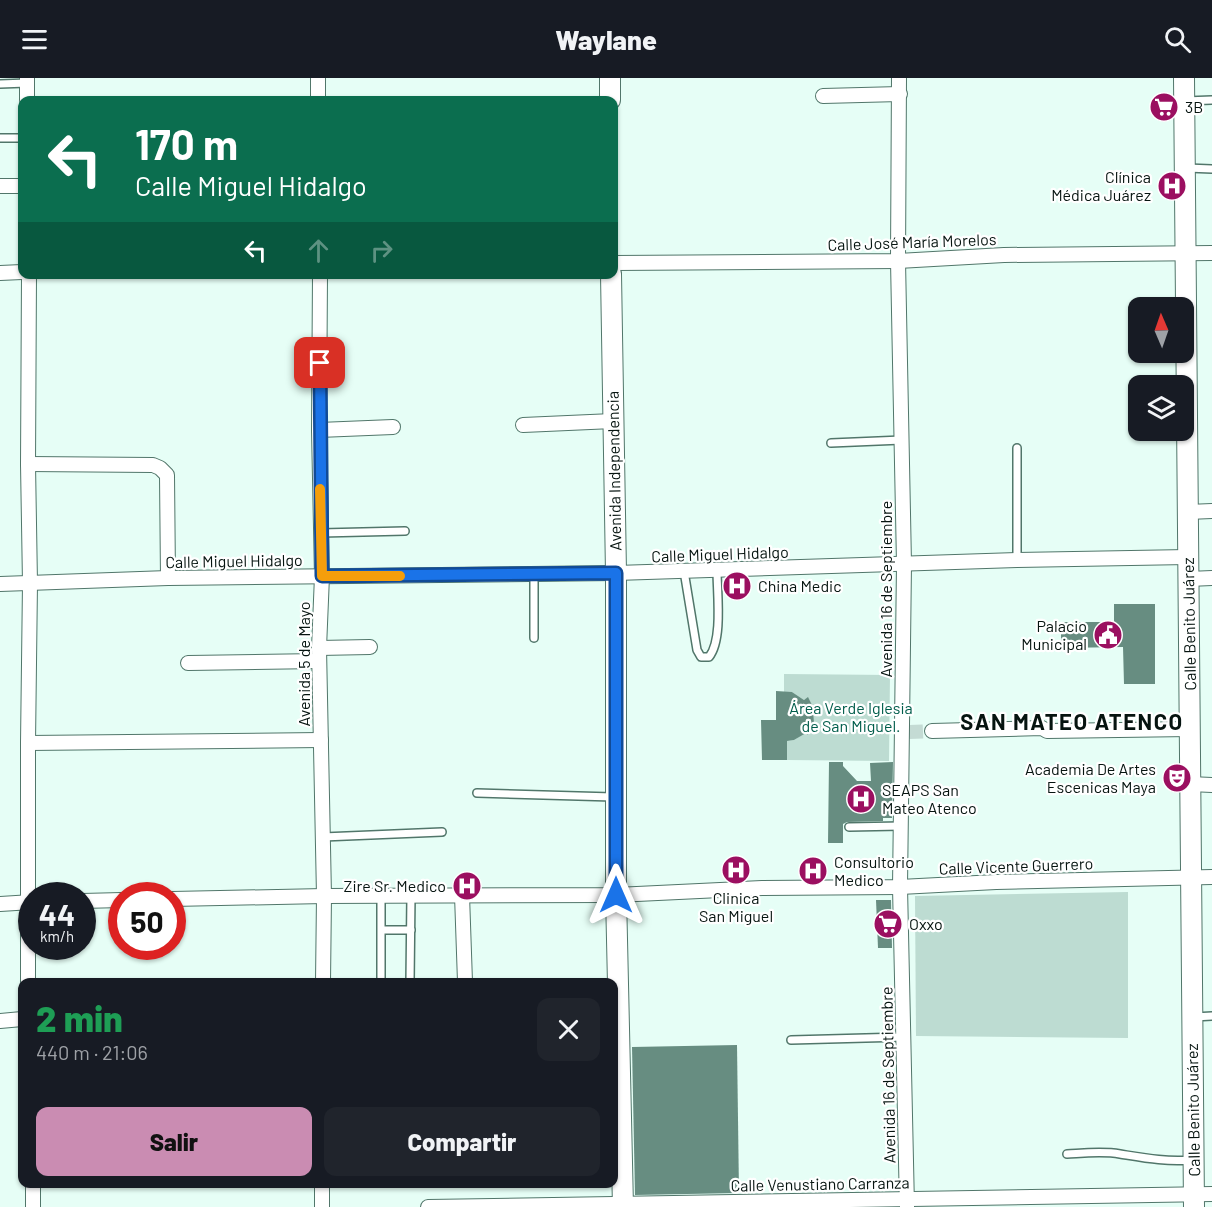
<!DOCTYPE html>
<html lang="es">
<meta charset="utf-8">
<style>
:root{--surface:#171b24;--page:#20242c;--text:#f1f3f6;--muted:#9ea1a6;--accent:#ca8cb2}
body{margin:0;font-family:Barlow,sans-serif;background:var(--page);color:var(--text);height:100vh;display:flex;flex-direction:column;font-size:22px;white-space:nowrap}
*{box-sizing:border-box;margin:0}
p{font-size:20px;color:var(--muted)}
.icon{flex:none;width:33px;height:33px;fill:none;stroke:currentColor;stroke-width:2;stroke-linecap:round;stroke-linejoin:round}
.map{position:relative;flex:1;overflow:hidden}
.details{position:absolute;left:18px;top:900px;width:600px;height:210px;display:flex;flex-direction:column;background:var(--surface);border-radius:12px;box-shadow:0 2px 4px #0004}
.details>*{flex:none}
.hud{position:absolute;left:18px;top:18px;width:600px;height:183px;border-radius:12px;box-shadow:0 2px 4px #0004;background:#0b6e4f;color:#fff;overflow:hidden}
.needle{width:39px;rotate:358deg}
.buttons{position:absolute;left:1128px;top:219px;display:grid;gap:12px}
.buttons a{display:grid;place-items:center;width:66px;height:66px;border-radius:12px;background:var(--surface);box-shadow:0 2px 4px #0004;font-size:30px}
.speed{position:absolute;left:18px;top:804px;display:flex;gap:12px;font-size:30px;font-weight:700;text-align:center}
.speed>*{display:grid;place-content:center;width:78px;height:78px;border-radius:50%;background:var(--surface);box-shadow:0 2px 4px #0004;line-height:1}
.speed small{font-size:15px;font-weight:400}
.speed .limit{border:9px solid #d22;background:#fff;color:#111}
.pin{position:absolute;display:grid;place-items:center;width:51px;height:51px;color:#fff;margin:-26px;border-radius:12px;box-shadow:0 3px 9px #0006}
.me{position:absolute;width:66px;margin:-33px;rotate:0deg;stroke-linejoin:round;filter:drop-shadow(0 0 4px #0008)}
.turn{display:flex;align-items:center;gap:21px;height:126px;padding:0 18px;font-size:27px}
.turn .icon{width:78px;height:78px;stroke-width:2.5}
.turn b{display:block;font-size:42px;line-height:51px}
.lanes{display:flex;align-items:center;height:57px;padding:0 18px;background:#0003;justify-content:center;gap:30px;direction:ltr}
.lanes .off{opacity:.35}
.round{display:grid;place-items:center;flex:none;width:63px;height:63px;border-radius:12px;background:var(--page)}
.overview{display:flex;align-items:center;justify-content:space-between;height:102px;padding:0 18px}
h1{font-size:36px;font-weight:800;line-height:45px;color:#1e9e55}
.button{display:flex;gap:12px;margin-top:auto;padding:12px 18px}
.button a{flex:1;height:69px;border-radius:12px;background:var(--accent);color:#111;font-size:24px;font-weight:800;line-height:69px;text-align:center}
.button a+a{background:var(--page);color:var(--text)}
header{display:flex;justify-content:space-between;align-items:center;height:78px;padding:0 18px;background:var(--surface);font-size:27px;font-weight:800}
.map>svg:first-child{display:block}
.green{fill:#bddcd2}
.building{fill:#678d81}
.lines{fill:none;stroke-linecap:round;stroke-linejoin:round}
.street-tunnel{stroke:#c4dbd4;stroke-width:14;stroke-dasharray:14 7;stroke-linecap:butt}
.lane-casing{stroke:#51766a;stroke-width:10}
.street-casing{stroke:#51766a;stroke-width:16}
.secondary-casing{stroke:#51766a;stroke-width:22}
.lane{stroke:#fff;stroke-width:7}
.street{stroke:#fff;stroke-width:14}
.secondary{stroke:#fff;stroke-width:20}
.route-casing{stroke:#114b97;stroke-width:15}
.route{stroke:#1a73e8;stroke-width:10}
.slow{stroke:#f59e0b;stroke-width:10}
.labels{text-anchor:middle;stroke-width:4.5;stroke-linejoin:round;paint-order:stroke}
.poi-label{font-size:16px;fill:#061410;stroke:#fff;text-anchor:start}
.street-label{font-size:16px;fill:#061410;stroke:#fff}
.park-label{font-size:16px;fill:#005d4b;stroke:#fff}
.district-label{font-size:22px;font-weight:bold;letter-spacing:1.5px;fill:#061410;stroke:#fff}
</style>
<header><svg class="icon" aria-label="menu" viewBox="0 0 24 24"><path d="M4 6h16M4 12h16M4 18h16"/></svg>Waylane<svg class="icon" aria-label="search" viewBox="0 0 24 24"><circle cx="10" cy="10" r="6"/><path d="M15 15l6 6"/></svg></header>
<div class="map">
<svg width="1212" height="1129" viewBox="0 0 1212 1129">
<rect width="100%" height="100%" fill="#e6fef6"/>
<!-- green -->
<g class="green">
<path d="M784 596 890 597 889 683 787 682 786 663 794 662 805 655 808 657C815 643 816 633 808 620L804 622 792 614H784Z"/>
<path d="M1128 814V960L916 958 915 818Z"/>
</g>
<!-- building -->
<g class="building">
<path d="M1114 526H1155V606H1124L1123 569 1061 570V544H1114Z"/>
<path d="M776 613 792 614 804 622 808 619 813 629 814 646 808 657 806 655 794 662 787 663V682H762L761 642H776Z"/>
<path d="M829 684H843V688L857 703H871L870 685 893 684 892 740H883V743L847 744 843 746V765H828Z"/>
<path d="M876 822H891L892 870H878Z"/>
<path d="M737 967 739 1115 635 1117 632 969Z"/>
</g>
<g class="lines">
<!-- street-tunnel -->
<path class="street-tunnel" d="M909 654 932 653"/>
<!-- lane casing -->
<g class="lane-casing">
<g id="lane">
<path d="M0 6 27 5"/>
<path d="M1185 23 1212 22"/>
<path d="M0 60H22"/>
<path d="M1187 90 1212 91"/>
<path d="M831 365 902 362"/>
<path d="M321 455 405 453"/>
<path d="M1017 482V370"/>
<path d="M684 493 697 572 701 579H709C723 562 717 515 717 492"/>
<path d="M534 496V560"/>
<path d="M477 715 613 719"/>
<path d="M849 749 901 748"/>
<path d="M323 759 442 754"/>
<path d="M382 852H411"/>
<path d="M381 904V817"/>
<path d="M410 904 411 817"/>
<path d="M1194 939 1212 938"/>
<path d="M791 962 903 959"/>
<path d="M1067 1076C1085 1075 1103 1073 1120 1076 1145 1080 1166 1084 1191 1082"/>
</g>
</g>
<!-- street casing -->
<g class="street-casing">
<g id="street">
<path d="M27 0V22"/>
<path d="M318 0V22"/>
<path d="M899 0 898 183 904 486 900 809 907 1129"/>
<path d="M823 18 900 16"/>
<path d="M0 108H22"/>
<path d="M614 185 898 183 1004 177 1212 175"/>
<path d="M0 195 22 194"/>
<path d="M320 196 319 352 322 498 319 570 324 818 323 904"/>
<path d="M523 347 613 343"/>
<path d="M319 352 393 349"/>
<path d="M28 386 153 387 160 390 167 397 168 500"/>
<path d="M1188 434 1212 433"/>
<path d="M1189 501 1212 500"/>
<path d="M0 506 168 500 616 495 1017 482 1188 479"/>
<path d="M319 570 370 569"/>
<path d="M188 585 319 583"/>
<path d="M932 653 1042 650 1047 653 1190 651"/>
<path d="M28 665 321 662"/>
<path d="M1190 706 1212 707"/>
<path d="M462 817 465 904"/>
<path d="M172 821 324 818 616 817 762 810 900 809 996 804 1212 799"/>
<path d="M82 823 122 822"/>
<path d="M0 826 32 824"/>
<path d="M28 904V665L30 505 28 386 29 196"/>
<path d="M0 943 22 941"/>
<path d="M33 1106V1129"/>
<path d="M322 1129V1106"/>
<path d="M428 1129 1212 1116"/>
</g>
</g>
<!-- secondary casing -->
<g class="secondary-casing">
<g id="secondary">
<path d="M610 0V22"/>
<path d="M1184 0 1194 1129"/>
<path d="M611 196 616 495V817L623 1129"/>
</g>
</g>
<!-- lane -->
<use href="#lane" class="lane"/>
<!-- street -->
<use href="#street" class="street"/>
<!-- secondary -->
<use href="#secondary" class="secondary"/>
</g>
<g class="lines">
<!-- route casing -->
<g class="route-casing">
<path id="route" d="M320 285 322 498 616 495V817"/>
</g>
<!-- route -->
<use href="#route" class="route"/>
<!-- slow -->
<path class="slow" d="M320 411 322 498H400"/>
</g>
<!-- icons -->
<defs>
<g id="supermarket-disc" transform="scale(1.5)"><circle r="9.5" fill="#9b0f60" stroke="#fff"/><path d="M-6-5.5h2.5l.6 2H6L4.5 2H-2.5L-4.4-4H-6ZM-1.5 3.2a1.3 1.3 0 1 0 .1 0ZM3 3.2a1.3 1.3 0 1 0 .1 0Z" fill="#fff"/></g>
<g id="hospital-disc" transform="scale(1.5)"><circle r="9.5" fill="#9b0f60" stroke="#fff"/><path d="M-5-5h3v3.5h4V-5h3V5h-3V1.5h-4V5h-3Z" fill="#fff"/></g>
<g id="civic-disc" transform="scale(1.5)"><circle r="9.5" fill="#9b0f60" stroke="#fff"/><path d="M-.6-6.5H3V-4.5H.6V-3L4-1V1h2V6H-6V1h2V-1L-.6-3ZM-1.2 2.5V6h2.4V2.5Z" fill="#fff"/></g>
<g id="theatre-disc" transform="scale(1.5)"><circle r="9.5" fill="#9b0f60" stroke="#fff"/><path d="M-5-5.5Q0-4 5-5.5V0Q5 5 0 6Q-5 5-5 0ZM-3.3-2.5H-1v1.5H-3.3ZM1-2.5H3.3v1.5H1ZM-2.8 1Q0 5.5 2.8 1Z" fill="#fff"/></g>
</defs>
<g fill-rule="evenodd">
<use href="#supermarket-disc" x="1164" y="29"/>
<use href="#hospital-disc" x="1172" y="108"/>
<use href="#hospital-disc" x="737" y="508"/>
<use href="#civic-disc" x="1108" y="557"/>
<use href="#theatre-disc" x="1177" y="700"/>
<use href="#hospital-disc" x="861" y="721"/>
<use href="#hospital-disc" x="736" y="792"/>
<use href="#hospital-disc" x="813" y="793"/>
<use href="#hospital-disc" x="467" y="808"/>
<use href="#supermarket-disc" x="888" y="846"/>
</g>
<g class="labels">
<!-- poi labels -->
<g class="poi-label">
<text x="1185" y="35">3B</text>
<text x="1151" y="105" text-anchor="end">Clínica<tspan x="1151" dy="18">Médica Juárez</tspan></text>
<text x="758" y="514">China Medic</text>
<text x="1087" y="554" text-anchor="end">Palacio<tspan x="1087" dy="18">Municipal</tspan></text>
<text x="1156" y="697" text-anchor="end">Academia De Artes<tspan x="1156" dy="18">Escenicas Maya</tspan></text>
<text x="882" y="718">SEAPS San<tspan x="882" dy="18">Mateo Atenco</tspan></text>
<text x="834" y="790">Consultorio<tspan x="834" dy="18">Medico</tspan></text>
<text x="446" y="814" text-anchor="end">Zire Sr. Medico</text>
<text x="736" y="826" text-anchor="middle">Clinica<tspan x="736" dy="18">San Miguel</tspan></text>
<text x="909" y="852">Oxxo</text>
</g>
<!-- street labels -->
<g class="street-label">
<text transform="translate(912 164) rotate(-2)" y="6">Calle José María Morelos</text>
<text transform="translate(614 393) rotate(-91)" y="6">Avenida Independencia</text>
<text transform="translate(720 476) rotate(-2)" y="6">Calle Miguel Hidalgo</text>
<text transform="translate(234 483) rotate(-1)" y="6">Calle Miguel Hidalgo</text>
<text transform="translate(886 511) rotate(-90)" y="6">Avenida 16 de Septiembre</text>
<text transform="translate(1189 546) rotate(-91)" y="6">Calle Benito Juárez</text>
<text transform="translate(304 586) rotate(-90)" y="6">Avenida 5 de Mayo</text>
<text transform="translate(1016 788) rotate(-2)" y="6">Calle Vicente Guerrero</text>
<text transform="translate(888 997) rotate(-91)" y="6">Avenida 16 de Septiembre</text>
<text transform="translate(1193 1032) rotate(-91)" y="6">Calle Benito Juárez</text>
<text transform="translate(820 1106) rotate(-1)" y="6">Calle Venustiano Carranza</text>
</g>
<!-- park labels -->
<g class="park-label">
<text x="851" y="636">Área Verde Iglesia<tspan x="851" dy="18">de San Miguel.</tspan></text>
</g>
<!-- district labels -->
<g class="district-label">
<text x="1072" y="652">SAN MATEO ATENCO</text>
</g>
</g>
</svg>
<div class="buttons">
<a><svg class="needle" viewBox="-14 -14 28 28"><path d="M0-13l5 13h-10z" fill="#e53935"/><path d="M0 13l5-13h-10z" fill="#9ea1a6"/></svg></a>
<a><svg class="icon" aria-label="layers" viewBox="0 0 24 24"><path d="M12 4l9 5-9 5-9-5zM3 14l9 5 9-5"/></svg></a>
</div>
<div class="speed"><div>44<small>km/h</small></div><div class="limit">50</div></div>
<div class="pin" style="left:320px;top:285px;background:#d93025"><svg class="icon" aria-label="arrive" viewBox="0 0 24 24"><path d="M6 21V4h12l-3 4 3 4H6"/></svg></div>
<svg class="me" style="left:616px;top:817px" viewBox="-20 -20 40 40"><path d="M0-17L14 15 0 8-14 15z" fill="#1a73e8" stroke="#fff" stroke-width="4"/></svg>
<div class="hud">
<div class="turn"><svg class="icon" aria-label="left" viewBox="0 0 24 24"><path d="M17 20v-9H6M10 6l-5 5 5 5"/></svg><div><b>170 m</b>Calle Miguel Hidalgo</div></div>
<div class="lanes"><svg class="icon" aria-label="left" viewBox="0 0 24 24"><path d="M17 20v-9H6M10 6l-5 5 5 5"/></svg><svg class="icon off" aria-label="ahead" viewBox="0 0 24 24"><path d="M12 20V5M6 11l6-6 6 6"/></svg><svg class="icon off" aria-label="right" viewBox="0 0 24 24"><path d="M7 20v-9h11M14 6l5 5-5 5"/></svg></div>
</div>
<section class="details">
<div class="overview"><div><h1>2 min</h1><p>440 m · 21:06</p></div><a class="round"><svg class="icon" aria-label="close" viewBox="0 0 24 24"><path d="M6 6l12 12M18 6L6 18"/></svg></a></div>
<div class="button"><a>Salir</a><a>Compartir</a></div>
</section>
</div>
